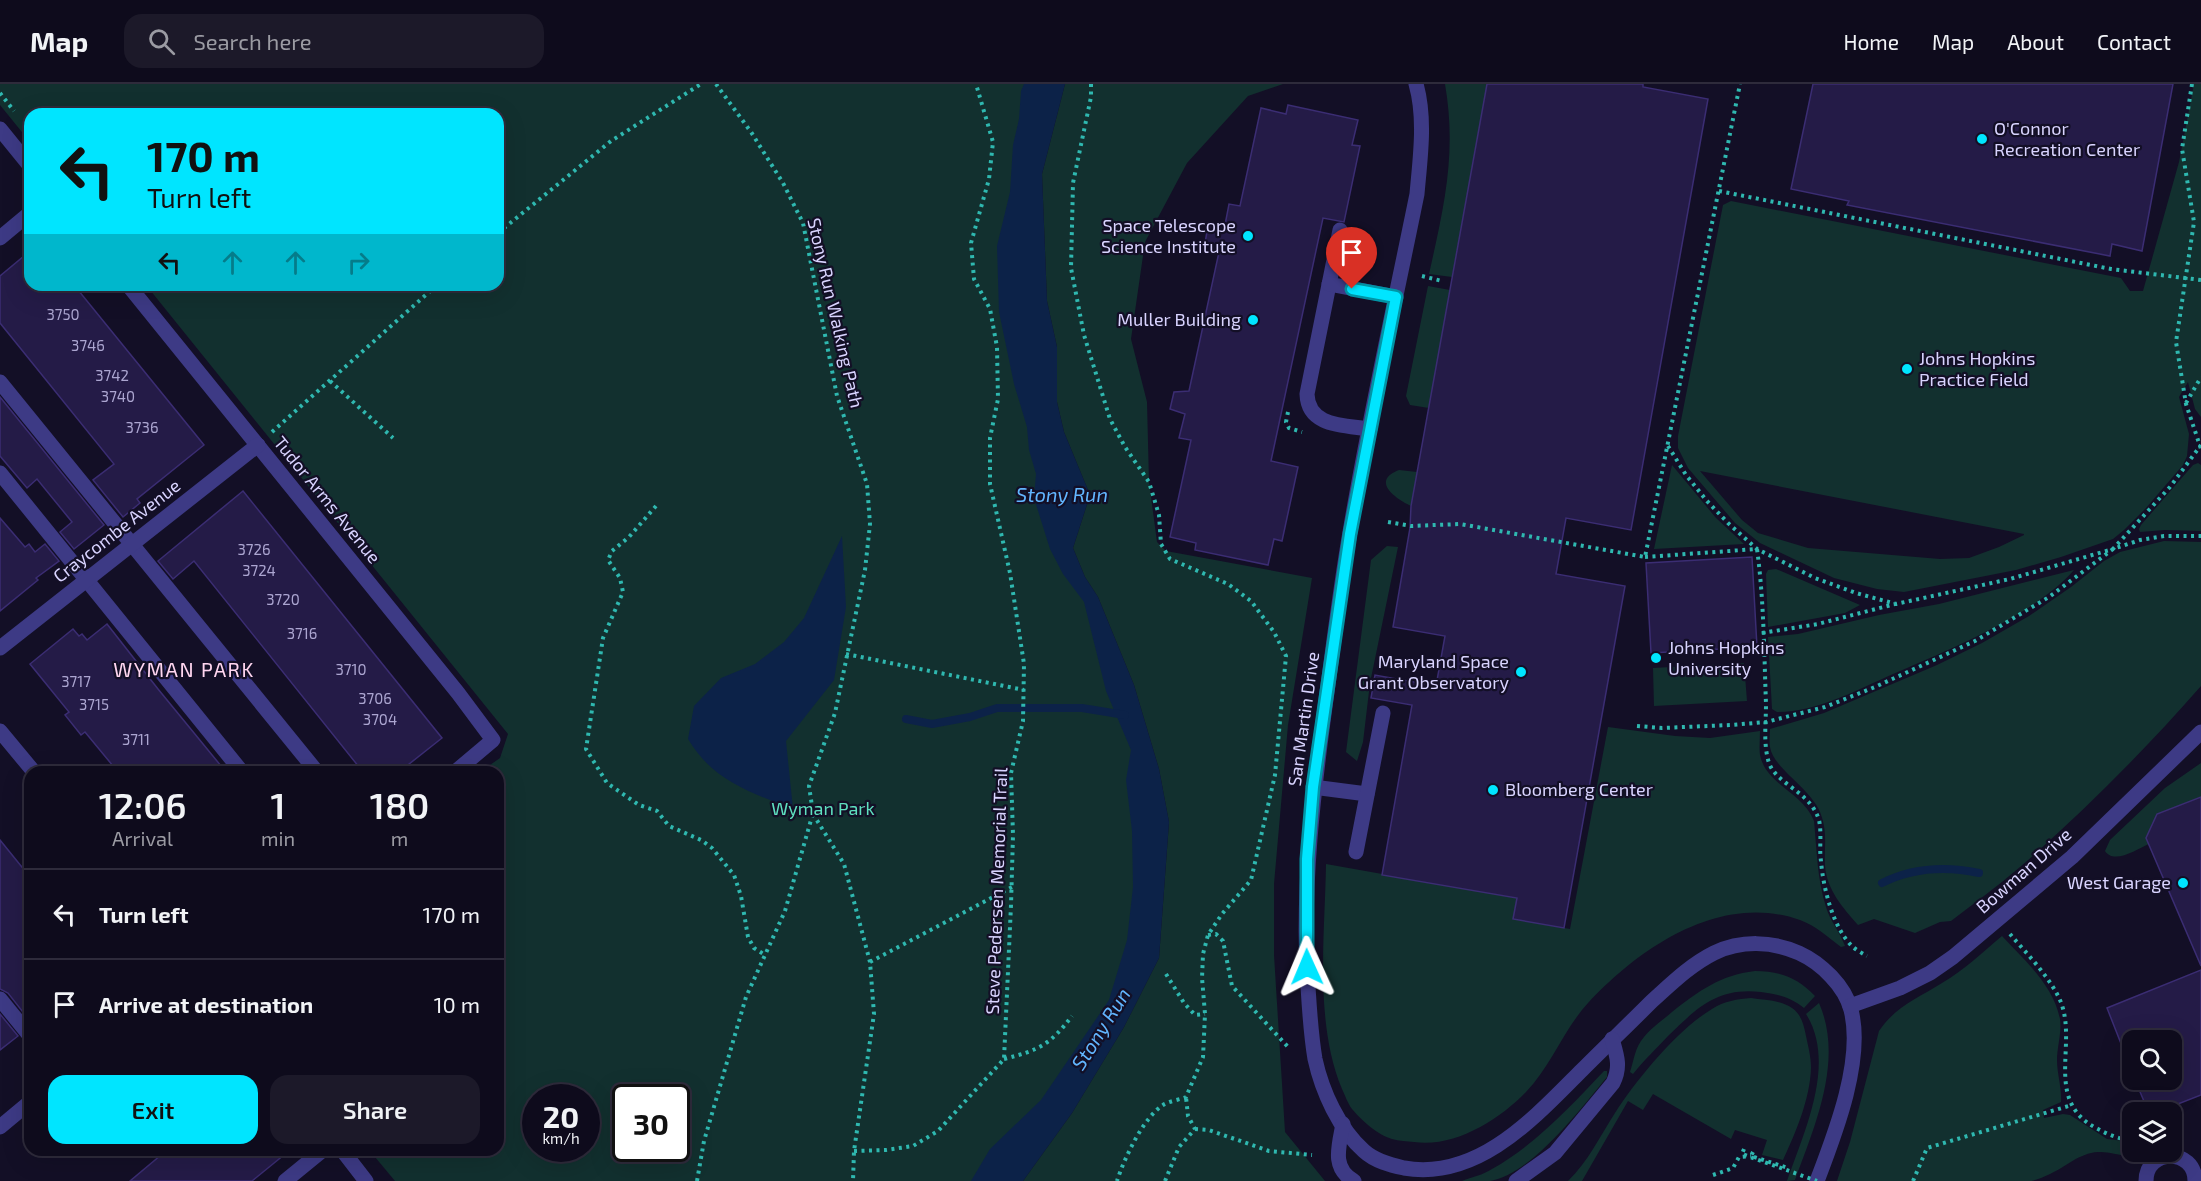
<!DOCTYPE html>
<style>
:root{--surface:#0e0b1c;--page:#1c1929;--text:#f1f3f6;--muted:#9b9ba3;--line:#2e2b3b;--accent:#00e5ff}
body{margin:0;font-family:"Exo 2",sans-serif;background:var(--page);color:var(--text);height:100vh;display:flex;flex-direction:column;font-size:22px;white-space:nowrap}
*{box-sizing:border-box;margin:0}
p{font-size:20px;color:var(--muted)}
.icon{flex:none;width:33px;height:33px;fill:none;stroke:currentColor;stroke-width:2;stroke-linecap:round;stroke-linejoin:round}
.map{position:relative;flex:1;overflow:hidden}
.side{position:absolute;left:24px;top:682px;width:480px;height:390px;display:flex;flex-direction:column;background:var(--surface);border-radius:18px;box-shadow:0 6px 24px #0002,0 0 0 2px var(--line)}
.side>*{flex:none}
.banner{position:absolute;left:24px;top:24px;width:480px;height:183px;border-radius:18px;box-shadow:0 6px 24px #0002,0 0 0 2px var(--line);background:#00e5ff;color:#111;overflow:hidden}
.fabs{position:absolute;left:2122px;top:946px;display:grid;gap:12px}
.fabs a{display:grid;place-items:center;width:60px;height:60px;border-radius:12px;background:var(--surface);box-shadow:0 6px 24px #0002,0 0 0 2px var(--line);font-size:30px}
.speed{position:absolute;left:522px;top:1000px;display:flex;gap:12px;font-size:30px;font-weight:700;text-align:center}
.speed>*{display:grid;place-content:center;width:78px;height:78px;border-radius:50%;background:var(--surface);box-shadow:0 6px 24px #0002,0 0 0 2px var(--line);line-height:1}
.speed small{font-size:15px;font-weight:400}
.speed .limit{border:3px solid #111;border-radius:9px;background:#fff;color:#111}
.pin{position:absolute;display:grid;place-items:center;width:51px;height:51px;color:#fff;margin:-62px -26px;border-radius:50% 50% 50% 0;rotate:-45deg;box-shadow:0 0 6px #0007}
.pin .icon{rotate:45deg}
.me{position:absolute;width:66px;margin:-33px;rotate:359deg;stroke-linejoin:round;filter:drop-shadow(0 0 4px #0008)}
.turn{display:flex;align-items:center;gap:21px;height:126px;padding:0 24px;font-size:27px}
.turn .icon{width:78px;height:78px;stroke-width:2.5}
.turn b{display:block;font-size:42px;line-height:51px}
.lanes{display:flex;align-items:center;height:57px;padding:0 24px;background:#0003;justify-content:center;gap:30px;direction:ltr}
.lanes .off{opacity:.35}
.eta{display:flex;justify-content:space-evenly;align-items:center;height:102px;text-align:center}
.eta b{font-size:36px;font-weight:600;line-height:42px}
.action{display:flex;gap:12px;margin-top:auto;padding:12px 24px}
.action a{flex:1;height:69px;border-radius:18px;background:var(--accent);color:#111;font-size:24px;font-weight:600;line-height:69px;text-align:center}
.action a+a{background:var(--page);color:var(--text)}
ul{padding:0;list-style:none}
li{display:flex;align-items:center;gap:18px;height:90px;padding:0 24px;border-top:2px solid var(--line)}
li div{flex:1}
li b{display:block;font-size:22px}
li em{font-style:normal}
header{display:flex;align-items:center;gap:36px;box-sizing:border-box;height:84px;padding:0 30px;background:var(--surface);border-bottom:2px solid var(--line)}
header strong{font-size:28px}
nav{display:flex;gap:33px;margin-inline-start:auto;font-size:21px}
.search{width:420px;height:54px;background:var(--page);display:flex;align-items:center;gap:15px;box-sizing:border-box;padding:0 21px;border-radius:18px;color:var(--muted);font-size:22px}
.map>svg:first-child{display:block}
.green{fill:#12302f;fill-rule:evenodd}
.water{fill:#0c2248}
.lines{fill:none;stroke-linecap:round;stroke-linejoin:round}
.stream{stroke:#0c2248;stroke-width:8}
.building{fill:#241b47;stroke:#3b2d73;stroke-width:1.5}
.path{stroke:#2fb8b0;stroke-width:4;stroke-dasharray:3 4.5;stroke-linecap:butt}
.minor{stroke:#3d3a85;stroke-width:15}
.path-bridge{stroke:#2fb8b0;stroke-width:4;stroke-dasharray:3 4.5;stroke-linecap:butt}
.route-casing{stroke:#0095a6;stroke-width:15}
.route{stroke:#00e5ff;stroke-width:10}
.poi-dot{fill:#00e5ff;stroke:#130f26;stroke-width:2}
.labels{text-anchor:middle;stroke-width:4.5;stroke-linejoin:round;paint-order:stroke}
.number-label{font-size:15px;fill:#aca6d1}
.poi-label{font-size:18px;fill:#d9d4ff;stroke:#130f26;text-anchor:start}
.street-label{font-size:18px;fill:#d9d4ff;stroke:#130f26}
.park-label{font-size:18px;fill:#5fe0c0;stroke:#130f26}
.water-label{font-size:20px;font-style:italic;fill:#62b6ff;stroke:#130f26}
.neighbourhood-label{font-size:20px;letter-spacing:1.5px;fill:#ffd6f0;stroke:#130f26}
</style>
<header>
<strong>Map</strong>
<div class="search"><svg class="icon" aria-label="search" viewBox="0 0 24 24"><circle cx="10" cy="10" r="6"/><path d="M15 15l6 6"/></svg>Search here</div>
<nav><a>Home</a><a>Map</a><a>About</a><a>Contact</a></nav>
</header>
<div class="map">
<svg width="2201" height="1097" viewBox="0 0 2201 1097">
<rect width="100%" height="100%" fill="#130f26"/>
<!-- green -->
<g class="green">
<path d="M0 0H1049L1032 92 1059 427 1141 660 1132 895 988 1097H395L370 1067 498 1066V688H480L500 674 508 650 146 201H498V30H30V58L0 21ZM536 1014H586V1065H536ZM626 1014H676V1065H626Z"/>
<path d="M1065 0H1283L1248 12 1187 79 1145 158 1131 255 1147 318 1149 398 1157 458 1166 467 1312 494 1288 641 1274 800V871L1285 1048 1325 1097H1023L1072 1029 1124 943 1159 874 1169 738 1159 685 1134 601 1098 513 1085 493 1073 464 1090 411 1064 348 1057 318V263L1047 217 1042 90Z"/>
<path d="M1445 0H1487L1452 193 1429 190C1444 123 1457 69 1445 0Z"/>
<path d="M2194 0H2201V333L2195 325 2188 298 2179 313 2189 350 2187 372 2183 381 2146 424 2124 446 2113 455 2061 473 2016 486 1904 508 1877 505 1834 494 1760 459 1735 439 1688 384 1678 364V352L1723 121 1731 117 2121 194 2130 207H2143L2179 78ZM1700 387 2024 450V451L1999 463 1969 474 1940 475 1808 464 1758 449 1742 436Z"/>
<path d="M1428 202 1450 206 1429 324 1410 321 1406 312Z"/>
<path d="M2198 379 2201 381V447L2165 446 2140 448 2139 445 2141 441 2193 381Z"/>
<path d="M1672 381 1716 434 1744 460 1654 465Z"/>
<path d="M1399 386 1417 388 1411 422C1396 415 1370 397 1399 386Z"/>
<path d="M2164 457 2201 458V602C2145 666 2084 727 2020 783 1998 802 1974 819 1951 837L1940 838 1915 849 1874 835 1858 841C1843 824 1827 806 1825 782 1824 762 1828 748 1820 728 1810 704 1773 684 1770 663 1769 658 1770 650 1770 645L1824 629 1937 581 1982 559 2029 532 2071 503 2104 477 2120 468Z"/>
<path d="M1387 462 1398 463 1370 599 1363 658 1357 677 1346 668 1371 476Z"/>
<path d="M1776 485 1860 521 1845 529 1768 543 1766 490 1768 486Z"/>
<path d="M2074 486C2035 531 1948 566 1893 590 1857 606 1817 628 1777 628L1772 625 1768 553 1798 550 1879 531 1939 520Z"/>
<path d="M1744 579 1747 617 1654 622 1653 584Z"/>
<path d="M1608 643 1675 652 1710 654 1760 647C1760 655 1759 664 1760 671 1766 701 1803 708 1814 737 1817 767 1817 794 1826 823 1830 837 1840 848 1845 862L1841 863C1828 853 1816 842 1800 836 1721 808 1640 863 1588 919 1564 945 1551 982 1526 1008 1499 1036 1454 1064 1414 1058 1407 1057 1399 1057 1392 1055 1378 1051 1361 1036 1352 1025 1348 1020 1345 1011 1342 1005 1314 938 1325 851 1326 780L1517 814 1513 835 1570 845Z"/>
<path d="M2201 679V713L2157 731 2149 760C2137 765 2114 781 2105 767L2110 756 2165 704Z"/>
<path d="M2002 852C2024 876 2053 900 2060 935 2062 948 2057 963 2057 976 2057 990 2062 1004 2061 1018L2043 1026 2044 1034 2063 1030 2070 1031 2107 1055 2133 1058V1068H2141C2126 1076 2113 1067 2098 1068 2079 1069 2066 1083 2050 1090 2044 1093 2038 1095 2032 1097H1837L1850 1058 1879 947C1897 921 1917 915 1942 899 1964 886 1983 868 2002 852Z"/>
<path d="M1755 887C1780 887 1798 894 1815 912L1804 924C1790 913 1777 910 1761 908 1717 903 1697 924 1668 952 1656 965 1644 976 1633 990L1630 988C1634 976 1635 963 1644 953 1651 944 1663 936 1672 928 1699 907 1720 891 1755 887Z"/>
<path d="M1751 914C1764 916 1781 916 1792 924 1801 930 1804 941 1806 952 1808 962 1811 972 1811 984 1810 1015 1796 1048 1783 1076L1762 1071 1767 1056 1735 1046 1731 1055 1653 1010 1643 1026 1628 1017 1582 1097H1568C1588 1078 1600 1052 1615 1029 1636 996 1678 945 1712 925 1724 917 1738 915 1751 914Z"/>
<path d="M1819 919C1844 976 1815 1041 1795 1096L1787 1097C1804 1048 1837 979 1806 930Z"/>
<path d="M1604 987H1607V993C1582 1023 1531 1091 1490 1097 1481 1097 1471 1097 1462 1097 1472 1093 1483 1091 1492 1085 1535 1061 1571 1022 1604 987Z"/>
</g>
<!-- water -->
<g class="water">
<path d="M1024 0H1065L1042 90 1047 217 1057 263V318L1064 348 1090 411 1073 464 1085 493 1098 513 1134 601 1159 685 1169 738 1159 874 1124 943 1072 1029 1023 1097H971L990 1065 1041 1016 1109 916 1127 856 1133 803 1132 747 1126 696 1131 666 1106 607 1084 518 1063 490 1050 465 1034 414 1036 390 1029 366 1027 343 1014 300 999 228 997 162 1010 108 1013 61 1019 35 1021 7Z"/>
<path d="M842 452 846 523 834 596 786 657 793 725C750 708 713 697 688 655L694 622 721 594 755 580 784 558 804 534Z"/>
</g>
<g class="lines">
<!-- stream -->
<g class="stream">
<path d="M906 635 932 640 970 633 997 624H1082L1125 631"/>
<path d="M1882 799C1912 784 1946 782 1979 789"/>
</g>
</g>
<!-- building -->
<g class="building">
<path d="M1487 0H1643V3L1708 15 1631 446 1566 434 1556 490 1625 502 1564 844 1513 835 1517 814 1382 791 1412 621 1371 614 1375 591 1436 602 1445 552 1393 543 1410 444 1411 422Z"/>
<path d="M1813 0H2173L2142 167 2112 160 2110 172 1847 121 1849 117 1791 105Z"/>
<path d="M1288 21 1358 36 1352 61 1360 62 1344 138 1323 134 1271 377 1298 383 1282 457 1274 455 1268 481 1195 466 1196 459 1170 453 1191 356 1179 354 1185 330 1170 325 1174 308 1189 307 1219 168 1205 159 1208 142 1225 141 1229 120 1240 122 1261 24 1286 30Z"/>
<path d="M30 167V201H74L204 361 137 415 140 419 123 433 93 396 114 380 0 239V192Z"/>
<path d="M0 313 104 441 74 465 60 448 72 438 37 395 27 404 0 372Z"/>
<path d="M243 407 442 654 399 688H363L194 477 173 495 158 477Z"/>
<path d="M0 434 25 463 29 460 35 468 45 460 59 477 36 494 38 496 0 527Z"/>
<path d="M1752 473 1757 563 1651 569 1646 479Z"/>
<path d="M107 540 158 605 226 688H118L85 648 81 651 65 631 69 628 30 580 73 545 79 552 82 550 87 556Z"/>
<path d="M2201 713V882L2146 754 2157 730Z"/>
<path d="M0 756 30 793V937L8 909 0 905Z"/>
<path d="M2201 886V1011L2155 1029H2149L2135 996H2172V957H2133V990L2107 924Z"/>
<path d="M0 930 18 952 0 966Z"/>
<path d="M167 1066H290L252 1097H130Z"/>
</g>
<g class="lines">
<!-- path -->
<g class="path">
<path d="M1091 0V13L1073 99 1071 184 1084 251 1110 335 1125 363 1149 398 1159 431 1161 460 1170 475 1228 500 1251 517 1274 548 1286 572 1275 691 1251 796 1222 830 1208 851 1203 870 1202 894 1205 930 1203 973 1186 1013C1179 1016 1169 1017 1163 1021 1143 1034 1124 1075 1117 1097"/>
<path d="M2192 0 2182 65 2194 138 2176 258 2186 320 2201 365"/>
<path d="M0 9 14 27"/>
<path d="M1719 107 2111 185 2201 196"/>
<path d="M498 149 611 57 701 0"/>
<path d="M1422 192 1442 197"/>
<path d="M330 297 393 354"/>
<path d="M2186 319 2201 293"/>
<path d="M1288 328 1286 338 1289 344 1302 348"/>
<path d="M272 348 437 201"/>
<path d="M1668 362 1686 391 1707 417 1728 439 1757 465 1815 494 1856 509 1896 520 2010 495 2113 465 2170 403 2201 361"/>
<path d="M656 422 629 453 612 467 608 476 620 494 623 508 603 554 586 665 607 699 639 721 657 727 669 742 701 756 712 764 734 791 741 812 748 853 754 864 765 871"/>
<path d="M1388 438 1411 442 1460 440 1645 473 1740 0"/>
<path d="M1645 473 1757 465C1764 516 1764 568 1766 620 1766 639 1763 660 1769 679 1777 701 1810 707 1819 736 1822 750 1819 764 1821 777 1823 803 1833 844 1852 862 1856 866 1862 869 1867 872"/>
<path d="M1762 549 1818 540 1895 520"/>
<path d="M846 570 1024 606"/>
<path d="M1637 642 1662 644 1730 641 1766 638 1825 623 1875 603 1975 557 2049 513 2113 465 2140 456 2164 452H2201"/>
<path d="M813 730 844 780 870 878 874 930 854 1067 853 1097"/>
<path d="M2010 850C2027 870 2049 892 2060 916 2079 960 2042 1017 2098 1045 2109 1051 2121 1056 2133 1056"/>
<path d="M1208 851 1216 850 1223 857 1232 902 1288 963"/>
<path d="M870 878 1012 803"/>
<path d="M1166 890 1184 919 1195 931 1205 930"/>
<path d="M1004 975C1039 966 1050 961 1072 932"/>
<path d="M1195 1045 1209 1046 1269 1067 1312 1071"/>
<path d="M854 1067 886 1066 913 1062 938 1047 1004 975 1011 821 1013 751 1011 689 1023 637 1024 580 1010 489 990 400V354L998 315 997 263 990 225 974 195 971 159 989 95 993 58 976 0"/>
<path d="M1753 1068 1751 1072 1788 1084"/>
<path d="M1713 1091 1733 1084 1739 1073 1751 1072"/>
<path d="M697 1097 704 1057 746 913 785 827 813 729 809 702 835 629 865 486 870 440 867 400 837 312 803 139 783 99 751 48 716 0"/>
<path d="M1165 1097 1179 1063 1195 1045 1188 1032 1186 1013"/>
<path d="M1913 1097 1927 1064 2072 1021"/>
</g>
<!-- minor -->
<g class="minor">
<path d="M1416 0C1426 35 1420 75 1417 110 1394 223 1369 335 1350 448 1340 506 1333 565 1325 623 1313 711 1303 798 1307 887 1309 916 1310 946 1315 975 1322 1007 1339 1045 1364 1067 1375 1077 1390 1081 1404 1084 1478 1097 1535 1033 1582 986 1605 963 1628 941 1651 918 1671 900 1690 881 1714 869 1741 856 1772 857 1799 869 1821 879 1845 902 1851 926 1864 976 1835 1050 1817 1097"/>
<path d="M0 45 30 82"/>
<path d="M1340 146 1307 310C1308 343 1344 341 1370 345"/>
<path d="M0 154 30 129"/>
<path d="M1329 200 1396 213"/>
<path d="M128 201 458 609 493 656 455 688"/>
<path d="M0 298 317 688"/>
<path d="M0 389 242 688"/>
<path d="M0 564 258 361"/>
<path d="M0 647 34 688"/>
<path d="M1313 703 1367 710"/>
<path d="M1356 768 1383 629"/>
<path d="M0 915 30 952"/>
<path d="M1850 922 1900 904 1930 889 1953 873 2072 773 2201 648"/>
<path d="M1343 1040C1339 1062 1331 1084 1354 1097"/>
<path d="M0 1043 30 1018"/>
<path d="M342 1066 366 1097"/>
<path d="M285 1097 323 1066"/>
<path d="M1516 1097 1555 1069 1613 999C1621 983 1617 972 1612 955"/>
<path d="M2146 1097C2146 1064 2195 1064 2195 1097"/>
</g>
<!-- path-bridge -->
<path class="path-bridge" d="M1744 1065 1742 1070 1817 1097"/>
</g>
<g class="lines">
<!-- route casing -->
<g class="route-casing">
<path id="route" d="M1307 883V775L1313 703 1350 450 1396 213 1352 205"/>
</g>
<!-- route -->
<use href="#route" class="route"/>
</g>
<!-- markers -->
<g class="poi-dot">
<circle cx="1982" cy="55" r="6"/>
<circle cx="1248" cy="152" r="6"/>
<circle cx="1253" cy="236" r="6"/>
<circle cx="1907" cy="285" r="6"/>
<circle cx="1656" cy="574" r="6"/>
<circle cx="1521" cy="588" r="6"/>
<circle cx="1493" cy="706" r="6"/>
<circle cx="2183" cy="799" r="6"/>
</g>
<g class="labels">
<!-- number labels -->
<g class="number-label">
<text x="63" y="236">3750</text>
<text x="88" y="267">3746</text>
<text x="112" y="297">3742</text>
<text x="118" y="318">3740</text>
<text x="142" y="349">3736</text>
<text x="254" y="471">3726</text>
<text x="259" y="492">3724</text>
<text x="283" y="521">3720</text>
<text x="302" y="555">3716</text>
<text x="351" y="591">3710</text>
<text x="76" y="603">3717</text>
<text x="375" y="620">3706</text>
<text x="94" y="626">3715</text>
<text x="380" y="641">3704</text>
<text x="136" y="661">3711</text>
</g>
<!-- poi labels -->
<g class="poi-label">
<text x="1994" y="51">O'Connor<tspan x="1994" dy="21">Recreation Center</tspan></text>
<text x="1236" y="148" text-anchor="end">Space Telescope<tspan x="1236" dy="21">Science Institute</tspan></text>
<text x="1241" y="242" text-anchor="end">Muller Building</text>
<text x="1919" y="281">Johns Hopkins<tspan x="1919" dy="21">Practice Field</tspan></text>
<text x="1668" y="570">Johns Hopkins<tspan x="1668" dy="21">University</tspan></text>
<text x="1509" y="584" text-anchor="end">Maryland Space<tspan x="1509" dy="21">Grant Observatory</tspan></text>
<text x="1505" y="712">Bloomberg Center</text>
<text x="2171" y="805" text-anchor="end">West Garage</text>
</g>
<!-- street labels -->
<g class="street-label">
<text transform="translate(835 229) rotate(77)" y="6">Stony Run Walking Path</text>
<text transform="translate(327 416) rotate(51)" y="6">Tudor Arms Avenue</text>
<text transform="translate(117 447) rotate(-38)" y="6">Craycombe Avenue</text>
<text transform="translate(1304 635) rotate(-82)" y="6">San Martin Drive</text>
<text transform="translate(2024 787) rotate(-41)" y="6">Bowman Drive</text>
<text transform="translate(997 807) rotate(-88)" y="6">Steve Pedersen Memorial Trail</text>
</g>
<!-- park labels -->
<g class="park-label">
<text x="823" y="731">Wyman Park</text>
</g>
<!-- water labels -->
<g class="water-label">
<text x="1062" y="418">Stony Run</text>
<text transform="translate(1101 945) rotate(-58)" y="7">Stony Run</text>
</g>
<!-- neighbourhood labels -->
<g class="neighbourhood-label">
<text x="184" y="593">WYMAN PARK</text>
</g>
</g>
</svg>
<div class="fabs">
<a><svg class="icon" aria-label="search" viewBox="0 0 24 24"><circle cx="10" cy="10" r="6"/><path d="M15 15l6 6"/></svg></a>
<a><svg class="icon" aria-label="layers" viewBox="0 0 24 24"><path d="M12 4l9 5-9 5-9-5zM3 14l9 5 9-5"/></svg></a>
</div>
<div class="speed"><div>20<small>km/h</small></div><div class="limit">30</div></div>
<div class="pin" style="left:1352px;top:205px;background:#d93025"><svg class="icon" aria-label="arrive" viewBox="0 0 24 24"><path d="M6 21V4h12l-3 4 3 4H6"/></svg></div>
<svg class="me" style="left:1307px;top:883px" viewBox="-20 -20 40 40"><path d="M0-17L14 15 0 8-14 15z" fill="#00e5ff" stroke="#fff" stroke-width="4"/></svg>
<div class="banner">
<div class="turn"><svg class="icon" aria-label="left" viewBox="0 0 24 24"><path d="M17 20v-9H6M10 6l-5 5 5 5"/></svg><div><b>170 m</b>Turn left</div></div>
<div class="lanes"><svg class="icon" aria-label="left" viewBox="0 0 24 24"><path d="M17 20v-9H6M10 6l-5 5 5 5"/></svg><svg class="icon off" aria-label="ahead" viewBox="0 0 24 24"><path d="M12 20V5M6 11l6-6 6 6"/></svg><svg class="icon off" aria-label="ahead" viewBox="0 0 24 24"><path d="M12 20V5M6 11l6-6 6 6"/></svg><svg class="icon off" aria-label="right" viewBox="0 0 24 24"><path d="M7 20v-9h11M14 6l5 5-5 5"/></svg></div>
</div>
<section class="side">
<div class="eta">
<div><b>12:06</b><p>Arrival</p></div>
<div><b>1</b><p>min</p></div>
<div><b>180</b><p>m</p></div>
</div>
<ul>
<li><svg class="icon" aria-label="left" viewBox="0 0 24 24"><path d="M17 20v-9H6M10 6l-5 5 5 5"/></svg><div><b>Turn left</b></div><em>170 m</em></li>
<li><svg class="icon" aria-label="arrive" viewBox="0 0 24 24"><path d="M6 21V4h12l-3 4 3 4H6"/></svg><div><b>Arrive at destination</b></div><em>10 m</em></li>
</ul>
<div class="action"><a>Exit</a><a>Share</a></div>
</section>
</div>
